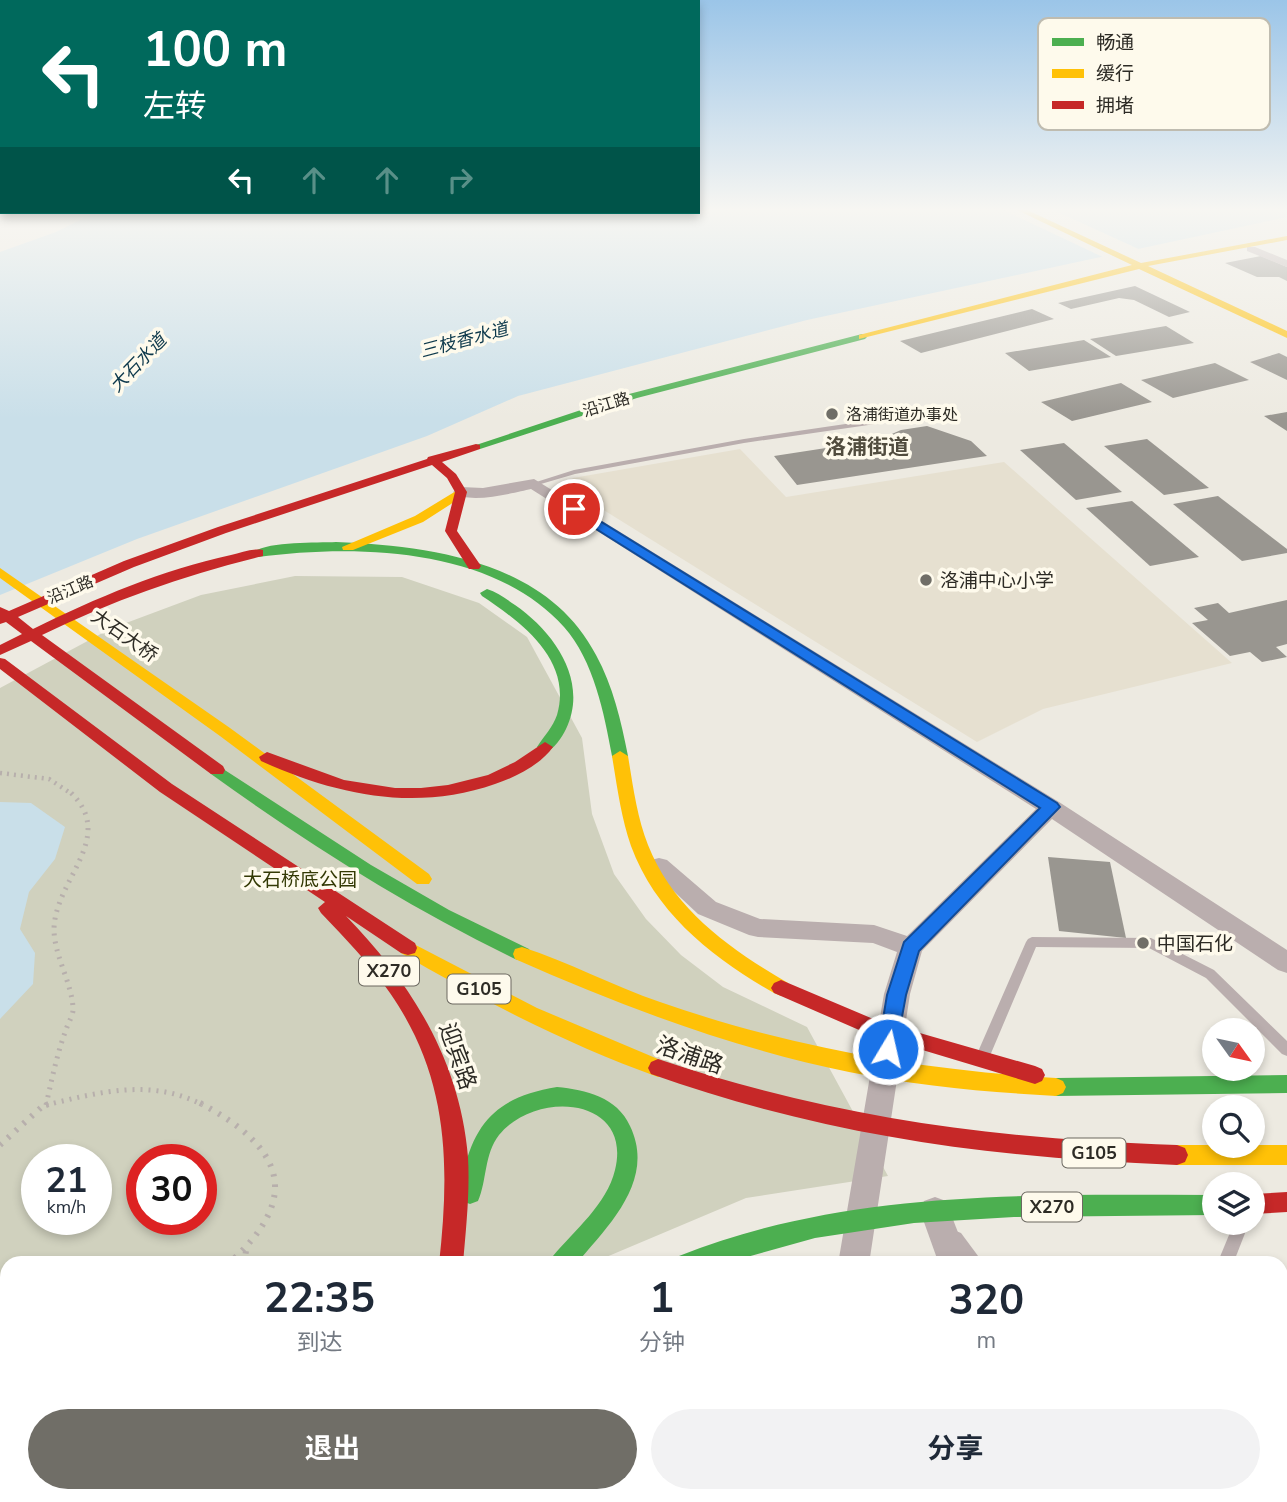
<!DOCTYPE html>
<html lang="zh">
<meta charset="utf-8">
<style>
:root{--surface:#fff;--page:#f2f2f3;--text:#1f2937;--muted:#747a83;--accent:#706e67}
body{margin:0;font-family:"Nunito Sans","Noto Sans SC",sans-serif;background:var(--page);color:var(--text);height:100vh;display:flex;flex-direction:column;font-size:26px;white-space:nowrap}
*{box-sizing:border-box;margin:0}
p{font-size:23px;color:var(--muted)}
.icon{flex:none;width:38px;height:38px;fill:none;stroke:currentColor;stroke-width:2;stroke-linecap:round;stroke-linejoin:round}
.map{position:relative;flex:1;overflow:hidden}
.drawer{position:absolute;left:0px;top:1256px;width:1288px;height:247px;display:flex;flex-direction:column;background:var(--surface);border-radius:21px 21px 0 0;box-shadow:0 4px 10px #0003}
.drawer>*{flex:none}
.hud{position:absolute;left:0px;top:0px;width:700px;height:214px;box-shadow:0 4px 10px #0003;background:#00695c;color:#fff;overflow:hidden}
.needle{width:46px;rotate:123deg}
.fabs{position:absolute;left:1202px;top:1018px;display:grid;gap:14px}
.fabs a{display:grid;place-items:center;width:63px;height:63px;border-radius:50%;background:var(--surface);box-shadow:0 4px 10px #0003;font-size:35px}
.speed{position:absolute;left:21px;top:1144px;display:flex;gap:14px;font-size:35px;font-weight:700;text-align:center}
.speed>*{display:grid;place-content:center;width:91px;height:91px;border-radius:50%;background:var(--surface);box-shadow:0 4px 10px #0003;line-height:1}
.speed small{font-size:18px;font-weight:400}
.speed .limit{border:10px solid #d22;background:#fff;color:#111}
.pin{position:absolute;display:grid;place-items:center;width:60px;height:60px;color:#fff;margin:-30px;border:4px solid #fff;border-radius:50%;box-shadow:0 2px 7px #0007}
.me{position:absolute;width:77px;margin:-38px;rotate:9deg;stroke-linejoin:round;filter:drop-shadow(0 0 5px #0008)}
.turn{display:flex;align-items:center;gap:24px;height:147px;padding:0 28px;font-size:32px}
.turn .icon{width:91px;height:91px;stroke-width:2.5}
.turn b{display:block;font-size:49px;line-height:60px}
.lanes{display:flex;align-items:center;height:66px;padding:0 28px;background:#0003;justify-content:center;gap:35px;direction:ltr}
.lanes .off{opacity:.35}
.eta{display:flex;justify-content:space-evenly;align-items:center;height:119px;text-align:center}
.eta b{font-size:42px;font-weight:700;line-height:49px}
.primary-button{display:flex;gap:14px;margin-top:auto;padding:14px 28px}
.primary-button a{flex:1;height:80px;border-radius:42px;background:var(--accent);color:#fff;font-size:28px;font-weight:700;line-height:80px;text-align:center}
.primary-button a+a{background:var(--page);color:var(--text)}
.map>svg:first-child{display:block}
.built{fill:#e6e0d0}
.green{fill:#d0d1be;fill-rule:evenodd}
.water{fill:#c9dfe9}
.pier{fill:#edeae1}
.building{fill:#999690}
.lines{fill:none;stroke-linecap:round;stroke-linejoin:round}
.path-far2{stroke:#b7afac;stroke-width:4.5;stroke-dasharray:2 5;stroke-linecap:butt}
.path-far1{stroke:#b7afac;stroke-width:5;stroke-dasharray:2 6;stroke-linecap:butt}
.path{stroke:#b7afac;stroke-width:6;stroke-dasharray:2.5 8;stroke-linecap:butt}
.lane{fill:#baaeae;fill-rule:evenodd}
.street{fill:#baaeae;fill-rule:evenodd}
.fast{fill:#4caf50;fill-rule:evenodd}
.slow{fill:#ffc107;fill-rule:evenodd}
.jam{fill:#c62828;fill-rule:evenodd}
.route{fill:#1a73e8;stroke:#114b97;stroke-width:2}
.poi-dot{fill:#706e67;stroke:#fefaec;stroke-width:2.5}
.labels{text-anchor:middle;stroke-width:7;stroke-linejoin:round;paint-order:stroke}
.far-street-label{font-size:16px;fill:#2d2b25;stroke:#fefaec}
.far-poi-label{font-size:16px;fill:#2d2b25;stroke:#fefaec;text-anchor:start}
.far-water-label{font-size:18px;font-style:italic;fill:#0b374a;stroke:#fefaec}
.shield{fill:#fefaec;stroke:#6c6961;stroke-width:2}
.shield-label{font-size:18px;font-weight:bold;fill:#2d2b25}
.poi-label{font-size:19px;fill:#2d2b25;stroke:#fefaec;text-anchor:start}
.street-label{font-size:19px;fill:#2d2b25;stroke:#fefaec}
.park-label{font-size:19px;fill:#333904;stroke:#fefaec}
.far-district-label{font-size:21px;font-weight:bold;fill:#514c3e;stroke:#fefaec}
.near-street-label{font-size:23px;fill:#2d2b25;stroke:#fefaec}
.key{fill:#fefaec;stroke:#bfbcb0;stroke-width:2}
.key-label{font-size:19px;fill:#2d2b25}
</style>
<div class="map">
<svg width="1287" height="1502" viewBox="0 0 1287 1502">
<rect width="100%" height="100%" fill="#edeae1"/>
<!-- built -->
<path class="built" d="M740 449 786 497 1004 462 1232 663 1043 709 977 742 565 486 573 478Z"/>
<!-- green -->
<path class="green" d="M295 576 402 577 479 603 527 637 582 738 592 814 614 874 646 919 681 955 723 987 807 1027 888 1176 746 1198 592 1263 7 1264V1496H215L210 1502H0V688L110 629 201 595ZM37 1160H96V1220H37ZM142 1160H201V1220H142Z"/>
<!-- water -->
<g class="water">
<path d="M698 209H1287V217L807 320 518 396 427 436 137 539 0 595V252L56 232 96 212H597L604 217 641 212H698Z"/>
<path d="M0 802 31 803 65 827 55 859 29 892 20 929 35 953 33 984 0 1019Z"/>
</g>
<!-- pier -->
<path class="pier" d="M1001 209H1051L1143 251 1107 259Z"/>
<!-- building -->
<g class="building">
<path d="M1261 256 1287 267V281L1279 277H1257L1225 263Z"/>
<path d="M1135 286 1190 312 1169 317 1134 300 1119 298 1071 309 1058 303Z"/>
<path d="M1032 309 1054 319 921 353 900 341Z"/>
<path d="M1166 326 1194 343 1116 356 1090 339Z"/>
<path d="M1084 340 1111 357 1029 371 1005 353Z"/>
<path d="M1279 353 1287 357V380L1250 362Z"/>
<path d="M1215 363 1249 380 1173 398 1141 380Z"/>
<path d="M1121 383 1152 402 1072 421 1041 402Z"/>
<path d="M1287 412V431L1264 416Z"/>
<path d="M927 426 971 441 987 456 797 485 774 456 878 440 901 430Z"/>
<path d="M1147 439 1209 488 1164 495 1104 446Z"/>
<path d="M1064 443 1122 492 1076 500 1020 450Z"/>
<path d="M1218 496 1287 549V553L1242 561 1173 504Z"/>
<path d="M1132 501 1199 557 1150 566 1086 508Z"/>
<path d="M1287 600V644L1276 647 1287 657 1262 662 1250 652 1230 656 1192 623 1208 620 1194 608 1218 603 1229 613Z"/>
<path d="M1048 857 1110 862 1126 938 1059 931Z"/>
<path d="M637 1496H797L796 1502H633Z"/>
<path d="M1041 1496H1151L1161 1502H1040Z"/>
</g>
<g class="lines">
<!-- path-far2 -->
<path class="path-far2" d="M0 773 49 779 72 794"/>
<!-- path-far1 -->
<g class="path-far1">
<path d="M46 1105C52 1079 57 1053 67 1027 69 1021 74 1014 73 1007 71 981 54 955 54 929 55 879 118 837 70 792"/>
<path d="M46 1105C100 1092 151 1078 203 1105"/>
</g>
<!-- path -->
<g class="path">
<path d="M200 1103C283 1147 304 1197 228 1264"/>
<path d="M46 1105 52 1103"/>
<path d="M0 1145 46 1103"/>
<path d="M244 1264 246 1251"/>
<path d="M0 1425 7 1420"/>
<path d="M67 1502 75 1496"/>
</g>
<!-- lane -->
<g class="lane">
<path d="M934 411H937V415L744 443 575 474 534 486 530 484 574 470 744 439Z"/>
<path d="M1032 937 1151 938 1155 940 1214 970 1287 1041V1056L1282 1054 1206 978 1149 948 1036 947 989 1058 984 1060 979 1058 977 1054 1026 942 1028 939Z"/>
<path d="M1234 1223H1249L1233 1264H1217Z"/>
<path d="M956 1231 961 1233 984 1264H966L948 1238 951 1233Z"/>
</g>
<!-- street -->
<g class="street">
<path d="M1247 247H1255L1287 260V267L1247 251Z"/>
<path d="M534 479 1059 802 1287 950V973L1278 970 1052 819 922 951 910 994 869 1264H838L884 994 897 952 873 943 758 937 749 935 698 914 647 866 651 860 659 858 667 860 716 902 760 919 874 925 907 936 1036 809 531 489C513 493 467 505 453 492L461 487 483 488Z"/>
<path d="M935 1197 946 1201 970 1264H939L920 1211 924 1201Z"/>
<path d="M912 1496H948L947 1502H911Z"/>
</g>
<!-- fast -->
<g class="fast">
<path d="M862 334 867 337 865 339 637 398 480 449 470 447 629 394Z"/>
<path d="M336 542C431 546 547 561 596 655 613 686 621 721 628 756L626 760H614L612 756C604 713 594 661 564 627 493 547 356 544 258 557L252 553C266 541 316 543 336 542Z"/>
<path d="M487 589C497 592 506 599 515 605 554 632 589 681 566 729 562 737 554 750 545 752L537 747C544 736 553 727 557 715 573 660 521 622 482 596L480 593Z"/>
<path d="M217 765 371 865 449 910 529 949 531 954 529 959 522 961 515 959C408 907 308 844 211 774L209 770 211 766Z"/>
<path d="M1287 1075V1093L1056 1096 1049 1093 1046 1087 1049 1081 1056 1078Z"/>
<path d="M557 1087C586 1090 617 1097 630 1126 656 1180 609 1225 576 1264H550L553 1256C574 1231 607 1204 615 1170 633 1097 536 1089 499 1135 484 1154 487 1181 478 1201L470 1204 462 1201C458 1191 462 1181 464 1170 477 1116 504 1096 557 1087Z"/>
<path d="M1214 1195V1215L1014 1217 914 1223 815 1238 722 1264H676L679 1256C849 1188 1035 1195 1214 1195Z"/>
<path d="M367 1496H396L394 1502H365Z"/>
</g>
<!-- slow -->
<g class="slow">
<path d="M1015 209H1025L1141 263 1287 236V240L1148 266 1287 331V338L1139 269 859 339V335L1132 265Z"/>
<path d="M461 488 467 492 465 495 423 522 353 550H343L342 547 415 516Z"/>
<path d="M0 568 230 728 429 874 432 879 429 884H417L220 736 0 578Z"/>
<path d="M620 751 628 756C633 786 637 817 648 845 673 909 731 950 788 983L791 988 788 993 781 996 774 993C713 958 656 914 631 846 621 817 617 786 612 756Z"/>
<path d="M408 941 537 1008 665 1062 668 1068 665 1074 658 1077C569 1045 483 1001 401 953L399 948 401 943Z"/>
<path d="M522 947C569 962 613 986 660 1002 789 1047 920 1070 1056 1078L1063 1081 1066 1087 1063 1093 1056 1096C986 1092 917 1086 849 1072 733 1048 623 1007 515 959L513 954 515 949Z"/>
<path d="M1177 1145H1287V1165H1177L1169 1162 1166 1155 1169 1148Z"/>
<path d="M285 1496H314L312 1502H283Z"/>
</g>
<!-- jam -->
<g class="jam">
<path d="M476 444 480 445V449L442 462 456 474 467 492 457 531 481 566 479 569H469L445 531 455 492 447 478 432 465 226 533 134 567 18 617 33 629C96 598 162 570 231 555 241 553 252 548 263 550V556C185 575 114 600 42 635L223 766 225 770 223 774H211L31 641 0 655V645L22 634 6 622 0 624V607L9 611 124 561 218 527 427 459 428 457Z"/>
<path d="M0 658 5 659 172 784 415 943 417 948 415 953 408 955 401 953 346 916C412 984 460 1061 468 1157 470 1193 466 1228 463 1264H439C450 1165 449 1078 390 993 370 964 345 938 321 913L318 908 325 902 160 792 0 669Z"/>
<path d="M545 742 553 747C540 765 516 777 495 784 415 812 336 795 261 761L259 757 267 752 344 780 395 788H421L448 785 488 775 515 762Z"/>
<path d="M781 980 878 1021 1035 1066 1042 1069 1045 1075 1042 1081 1035 1084 866 1033 774 993 771 988 774 983Z"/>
<path d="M658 1059C834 1118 993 1139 1177 1145L1185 1148 1188 1155 1185 1162 1177 1165C992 1158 826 1136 651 1074L648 1068 651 1062Z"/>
<path d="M1287 1192V1212L1253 1214V1194Z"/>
</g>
</g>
<!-- sky -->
<linearGradient id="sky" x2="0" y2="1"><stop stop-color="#9bc5e8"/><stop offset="0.5" stop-color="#f7f6f2"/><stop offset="1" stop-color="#f7f6f2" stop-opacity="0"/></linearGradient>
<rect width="1287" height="419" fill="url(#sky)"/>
<!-- route -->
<path class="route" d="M574 505 1057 803 1060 807 919 951 906 995 895 1055 888 1057 881 1055 878 1049 887 995 904 942 1040 808 569 512V506Z"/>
<!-- markers -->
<g class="poi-dot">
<circle cx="832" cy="414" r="7"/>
<circle cx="926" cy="580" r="7"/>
<circle cx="1143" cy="943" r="7"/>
</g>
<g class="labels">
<!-- far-street labels -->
<g class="far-street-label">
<text transform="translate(606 404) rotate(-17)" y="6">沿江路</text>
<text transform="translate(70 589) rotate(-23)" y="6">沿江路</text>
</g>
<!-- far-poi labels -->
<g class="far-poi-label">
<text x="846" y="420">洛浦街道办事处</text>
</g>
<!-- far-water labels -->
<g class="far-water-label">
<text transform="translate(464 340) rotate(-15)" y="6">三枝香水道</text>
<text transform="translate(138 363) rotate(-46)" y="6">大石水道</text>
</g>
<!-- shield labels -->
<g class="shield">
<rect x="359" y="956.5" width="60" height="29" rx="5"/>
<rect x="447.5" y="974.5" width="63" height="29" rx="5"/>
<rect x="1062.5" y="1138.5" width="63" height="29" rx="5"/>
<rect x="1022" y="1192.5" width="60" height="29" rx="5"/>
</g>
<g class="shield-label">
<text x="389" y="977">X270</text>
<text x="479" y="995">G105</text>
<text x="1094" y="1159">G105</text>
<text x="1052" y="1213">X270</text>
</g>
<!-- poi labels -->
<g class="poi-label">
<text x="940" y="587">洛浦中心小学</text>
<text x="1157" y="950">中国石化</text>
</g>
<!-- street labels -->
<g class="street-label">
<text transform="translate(125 635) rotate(35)" y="7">大石大桥</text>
</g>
<!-- park labels -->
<g class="park-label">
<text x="300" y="886">大石桥底公园</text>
</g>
<!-- far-district labels -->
<g class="far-district-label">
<text x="867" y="454">洛浦街道</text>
</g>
<!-- near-street labels -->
<g class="near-street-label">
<text transform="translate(690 1055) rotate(19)" y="8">洛浦路</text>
<text transform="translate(458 1056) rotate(71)" y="8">迎宾路</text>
</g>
</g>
<!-- legend -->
<rect x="1038" y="18" width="232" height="112" rx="10" class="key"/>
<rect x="1052" y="38" width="32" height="8" fill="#4caf50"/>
<rect x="1052" y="69" width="32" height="9" fill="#ffc107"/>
<rect x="1052" y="101" width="32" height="8" fill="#c62828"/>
<g class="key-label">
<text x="1096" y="49">畅通</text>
<text x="1096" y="80">缓行</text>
<text x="1096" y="112">拥堵</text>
</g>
</svg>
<div class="fabs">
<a><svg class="needle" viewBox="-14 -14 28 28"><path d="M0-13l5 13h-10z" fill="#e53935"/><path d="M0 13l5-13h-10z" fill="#747a83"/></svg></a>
<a><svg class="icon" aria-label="search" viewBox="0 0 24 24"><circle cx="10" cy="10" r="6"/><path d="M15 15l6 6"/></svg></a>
<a><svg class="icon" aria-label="layers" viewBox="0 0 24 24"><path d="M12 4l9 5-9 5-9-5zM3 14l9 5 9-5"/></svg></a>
</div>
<div class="speed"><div>21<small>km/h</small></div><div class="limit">30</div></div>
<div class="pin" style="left:574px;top:509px;background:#d93025"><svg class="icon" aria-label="arrive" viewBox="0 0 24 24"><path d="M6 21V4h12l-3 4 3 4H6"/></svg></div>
<svg class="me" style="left:888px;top:1049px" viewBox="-20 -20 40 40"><circle r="17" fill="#1a73e8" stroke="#fff" stroke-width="3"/><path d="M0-11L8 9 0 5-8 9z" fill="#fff"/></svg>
<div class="hud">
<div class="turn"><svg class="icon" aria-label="left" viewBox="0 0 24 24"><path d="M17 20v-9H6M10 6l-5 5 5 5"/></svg><div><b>100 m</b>左转</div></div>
<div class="lanes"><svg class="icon" aria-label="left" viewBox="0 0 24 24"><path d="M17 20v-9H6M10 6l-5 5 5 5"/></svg><svg class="icon off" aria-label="ahead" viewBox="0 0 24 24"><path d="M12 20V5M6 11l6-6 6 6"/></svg><svg class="icon off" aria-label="ahead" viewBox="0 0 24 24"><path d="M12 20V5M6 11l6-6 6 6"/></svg><svg class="icon off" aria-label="right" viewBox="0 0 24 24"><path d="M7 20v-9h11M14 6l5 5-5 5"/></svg></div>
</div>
<section class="drawer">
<div class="eta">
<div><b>22:35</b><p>到达</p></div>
<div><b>1</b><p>分钟</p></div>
<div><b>320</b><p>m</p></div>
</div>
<div class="primary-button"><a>退出</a><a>分享</a></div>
</section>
</div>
